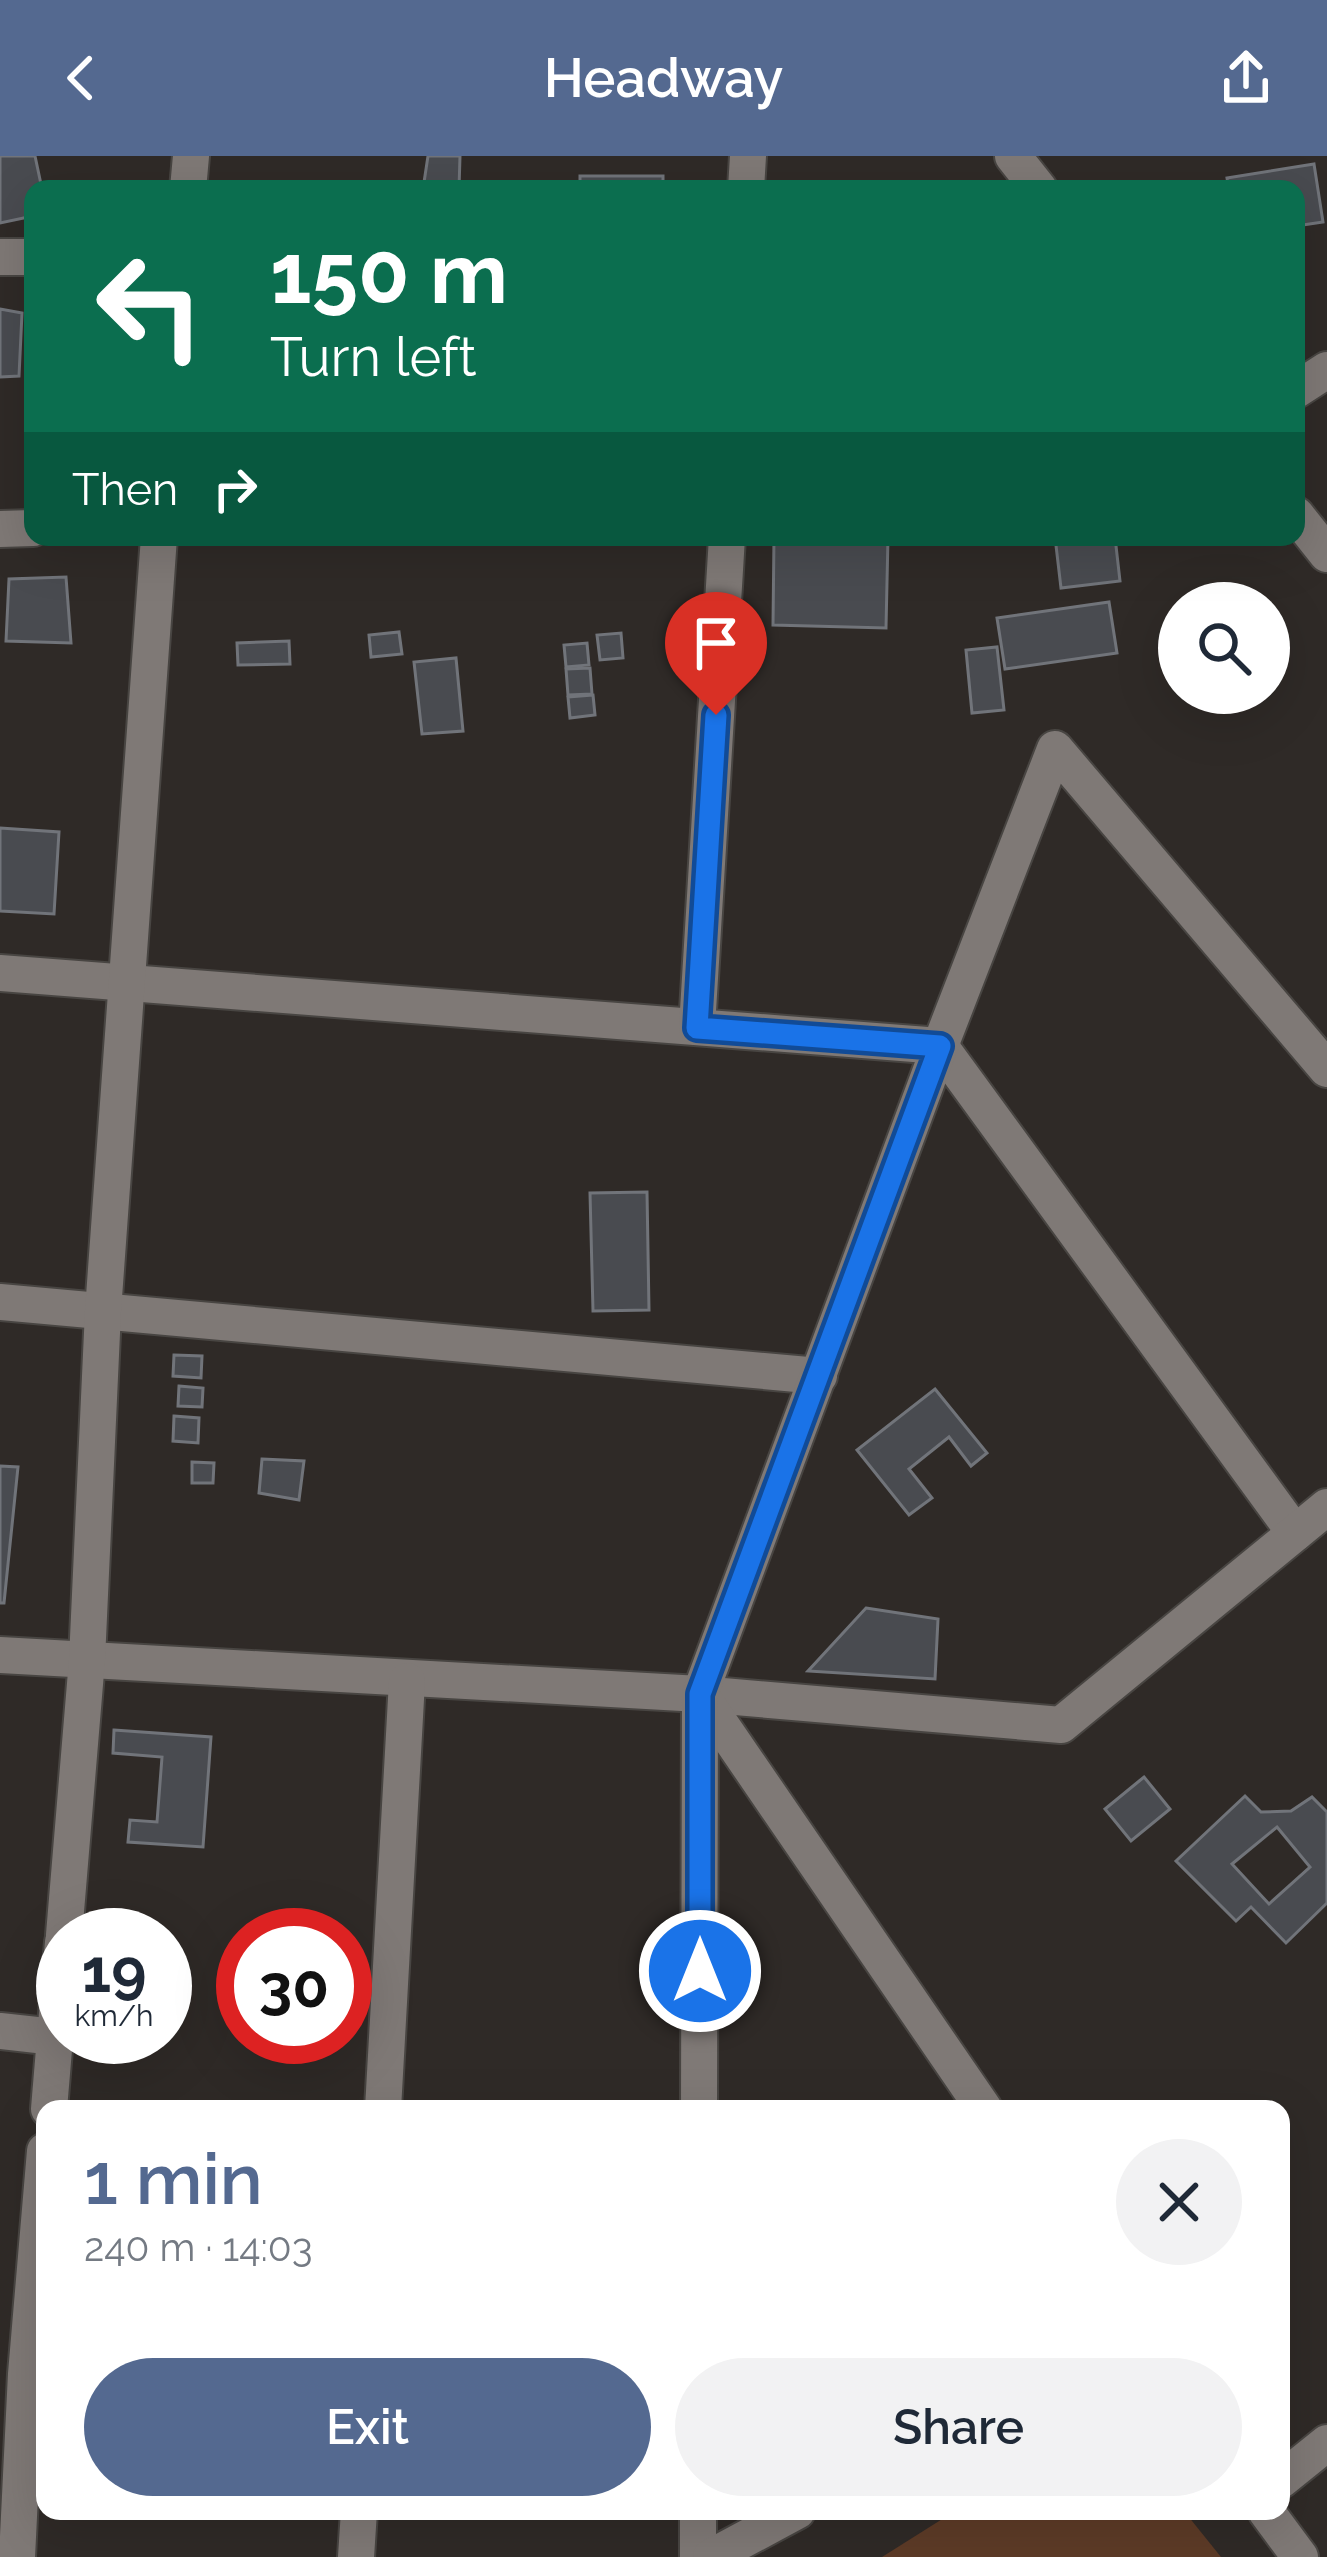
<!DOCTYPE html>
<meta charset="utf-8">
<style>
:root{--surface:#fff;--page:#f2f2f3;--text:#1f2937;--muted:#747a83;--accent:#546990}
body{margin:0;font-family:Raleway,sans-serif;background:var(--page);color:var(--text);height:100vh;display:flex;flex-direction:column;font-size:45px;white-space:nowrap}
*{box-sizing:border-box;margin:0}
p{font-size:39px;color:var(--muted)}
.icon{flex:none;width:66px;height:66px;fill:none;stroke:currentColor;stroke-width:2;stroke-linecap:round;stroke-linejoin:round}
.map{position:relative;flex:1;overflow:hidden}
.panel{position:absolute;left:36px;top:1944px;width:1254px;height:420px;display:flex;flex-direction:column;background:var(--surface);border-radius:24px;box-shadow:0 12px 48px #0002}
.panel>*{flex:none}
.top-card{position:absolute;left:24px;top:24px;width:1281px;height:366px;border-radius:24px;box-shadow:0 12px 48px #0002;background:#0b6e4f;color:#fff;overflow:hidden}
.tools{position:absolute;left:1158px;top:426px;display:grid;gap:24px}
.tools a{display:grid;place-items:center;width:132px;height:132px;border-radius:50%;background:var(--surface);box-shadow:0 12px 48px #0002;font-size:60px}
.speed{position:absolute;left:36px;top:1752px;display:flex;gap:24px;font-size:60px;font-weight:700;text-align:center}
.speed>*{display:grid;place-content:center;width:156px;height:156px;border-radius:50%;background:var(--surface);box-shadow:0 12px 48px #0002;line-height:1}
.speed small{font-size:30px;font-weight:400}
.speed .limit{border:18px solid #d22;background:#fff;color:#111}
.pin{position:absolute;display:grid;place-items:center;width:102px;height:102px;color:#fff;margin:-123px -51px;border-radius:50% 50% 50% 0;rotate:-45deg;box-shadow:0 0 12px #0007}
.pin .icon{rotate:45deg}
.me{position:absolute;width:132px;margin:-66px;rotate:0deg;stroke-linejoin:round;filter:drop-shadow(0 0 9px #0008)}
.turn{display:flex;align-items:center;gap:42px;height:252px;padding:0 48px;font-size:54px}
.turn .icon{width:156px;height:156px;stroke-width:2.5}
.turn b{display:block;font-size:84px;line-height:102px}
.then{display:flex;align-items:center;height:114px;padding:0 48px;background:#0003;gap:24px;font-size:45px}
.round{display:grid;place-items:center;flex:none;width:126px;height:126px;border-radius:63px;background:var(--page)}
.headline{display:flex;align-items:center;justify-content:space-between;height:204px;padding:0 48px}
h1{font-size:72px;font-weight:600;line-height:90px;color:var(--accent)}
.cta{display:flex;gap:24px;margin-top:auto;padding:24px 48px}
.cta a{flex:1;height:138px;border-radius:72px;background:var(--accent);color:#fff;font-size:48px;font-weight:600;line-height:138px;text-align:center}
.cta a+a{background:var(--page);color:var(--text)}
header{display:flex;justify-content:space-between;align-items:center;height:156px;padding:0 48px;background:var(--accent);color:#fff;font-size:54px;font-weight:600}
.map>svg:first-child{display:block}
.green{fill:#5d3b27}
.building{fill:#494b50;stroke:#71747a;stroke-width:3;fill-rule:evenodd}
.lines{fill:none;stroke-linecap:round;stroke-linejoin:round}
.minor-casing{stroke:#484542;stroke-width:40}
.minor{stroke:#7f7976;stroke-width:36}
.route-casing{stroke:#114b97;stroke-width:30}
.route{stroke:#1a73e8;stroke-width:21}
</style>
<header><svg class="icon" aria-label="back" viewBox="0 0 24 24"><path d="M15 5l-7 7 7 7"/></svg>Headway<svg class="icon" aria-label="share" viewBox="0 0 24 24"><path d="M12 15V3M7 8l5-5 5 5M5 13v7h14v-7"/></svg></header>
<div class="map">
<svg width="1327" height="2401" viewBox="0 0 1327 2401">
<rect width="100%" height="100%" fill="#2f2a27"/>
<!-- green -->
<path class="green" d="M955 2355H1184L1221 2401H882Z"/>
<!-- building -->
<g class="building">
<path d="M0 0H35L42 33H33V60L0 67Z"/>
<path d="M428 0H460L459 33H423Z"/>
<path d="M1314 8 1323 66 1296 70V33H1229L1227 22Z"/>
<rect x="580" y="20" width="83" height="13"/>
<path d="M0 153 22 157 19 220 0 221Z"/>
<path d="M774 381H888L886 472 773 469Z"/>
<path d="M1055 381H1115L1120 425 1061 432Z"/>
<path d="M66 421 71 487 6 485 9 423Z"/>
<path d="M1109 446 1117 497 1005 513 997 462Z"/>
<path d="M399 476 402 498 371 501 369 479Z"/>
<path d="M621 477 623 502 600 504 597 479Z"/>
<path d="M289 485 290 508 238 509 237 487Z"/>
<path d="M587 487 589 509 566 511 564 489Z"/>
<path d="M997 491 1004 554 972 557 966 494Z"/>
<path d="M456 502 463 575 422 578 414 506Z"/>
<path d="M590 512 592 538 568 539 566 513Z"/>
<path d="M593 539 595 559 570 562 568 541Z"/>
<path d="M0 672 59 676 54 758 0 755Z"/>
<path d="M647 1036 649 1154 593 1155 590 1037Z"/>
<path d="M174 1199 202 1200 201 1222 173 1220Z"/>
<path d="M179 1230 203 1232 202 1251 178 1250Z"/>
<path d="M935 1233 987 1297 971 1310 949 1281 909 1313 932 1342 909 1359 857 1294Z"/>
<path d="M174 1260 199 1262 198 1287 173 1285Z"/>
<path d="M262 1303 304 1305 299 1344 259 1337Z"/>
<path d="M192 1306 214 1307 213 1327H192Z"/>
<path d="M0 1310 18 1311 4 1447H0Z"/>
<path d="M866 1452 938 1463 935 1523 808 1515Z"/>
<path d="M114 1574 211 1581 203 1691 128 1686 130 1664 157 1666 162 1601 113 1597Z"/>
<path d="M1144 1621 1170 1653 1131 1685 1105 1653Z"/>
<path d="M1245 1640 1261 1656 1291 1655 1312 1641 1327 1656V1747L1286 1787 1251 1751 1236 1765 1176 1705ZM1277 1671 1310 1711 1269 1748 1232 1708Z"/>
</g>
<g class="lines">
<!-- minor casing -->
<g class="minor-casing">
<g id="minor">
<path d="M1013 0 1039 33"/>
<path d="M188 33 191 0"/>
<path d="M746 33 748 0"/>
<path d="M0 101H33"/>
<path d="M1296 234 1327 214"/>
<path d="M1296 359 1327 398"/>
<path d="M0 373 33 372"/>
<path d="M0 817 940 890 1295 1377"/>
<path d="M697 871 727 381"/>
<path d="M0 1146 819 1220"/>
<path d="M0 1499 700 1538 1061 1569 1327 1351"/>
<path d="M700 1538 984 1953"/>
<path d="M64 1779 87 1504 103 1155 159 381"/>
<path d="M0 1875 55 1881"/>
<path d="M49 1953 63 1786"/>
<path d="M383 1953 407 1525"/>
<path d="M699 1953 700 1538 940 890 1055 593 1327 913"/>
<path d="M1281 2324 1327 2287"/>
<path d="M1266 2355 1300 2401"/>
<path d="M17 2401 26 2218 45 1995"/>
<path d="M356 2401 359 2355"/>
<path d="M698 2401V2355"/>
<path d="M711 2401 797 2355"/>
</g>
</g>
<!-- minor -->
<use href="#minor" class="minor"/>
</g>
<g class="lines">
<!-- route casing -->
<g class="route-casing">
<path id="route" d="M700 1815V1538L940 890 697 872 716 559"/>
</g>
<!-- route -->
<use href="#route" class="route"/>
</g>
</svg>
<div class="tools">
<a><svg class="icon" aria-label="search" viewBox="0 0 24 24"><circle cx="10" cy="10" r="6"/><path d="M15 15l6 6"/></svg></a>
</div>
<div class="speed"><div>19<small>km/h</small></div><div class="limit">30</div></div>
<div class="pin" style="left:716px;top:559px;background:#d93025"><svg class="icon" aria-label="arrive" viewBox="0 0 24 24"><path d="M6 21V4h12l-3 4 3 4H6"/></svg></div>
<svg class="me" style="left:700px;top:1815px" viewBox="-20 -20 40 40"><circle r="17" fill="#1a73e8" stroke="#fff" stroke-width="3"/><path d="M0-11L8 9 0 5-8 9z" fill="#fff"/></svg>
<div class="top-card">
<div class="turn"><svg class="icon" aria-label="left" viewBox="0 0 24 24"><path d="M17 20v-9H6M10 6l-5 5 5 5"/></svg><div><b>150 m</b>Turn left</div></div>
<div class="then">Then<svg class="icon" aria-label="right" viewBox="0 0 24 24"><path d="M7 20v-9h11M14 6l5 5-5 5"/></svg></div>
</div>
<section class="panel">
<div class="headline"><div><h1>1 min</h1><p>240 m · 14:03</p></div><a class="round"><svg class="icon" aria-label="close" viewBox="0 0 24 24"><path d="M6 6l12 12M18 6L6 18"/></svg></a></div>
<div class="cta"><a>Exit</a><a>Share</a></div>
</section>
</div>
